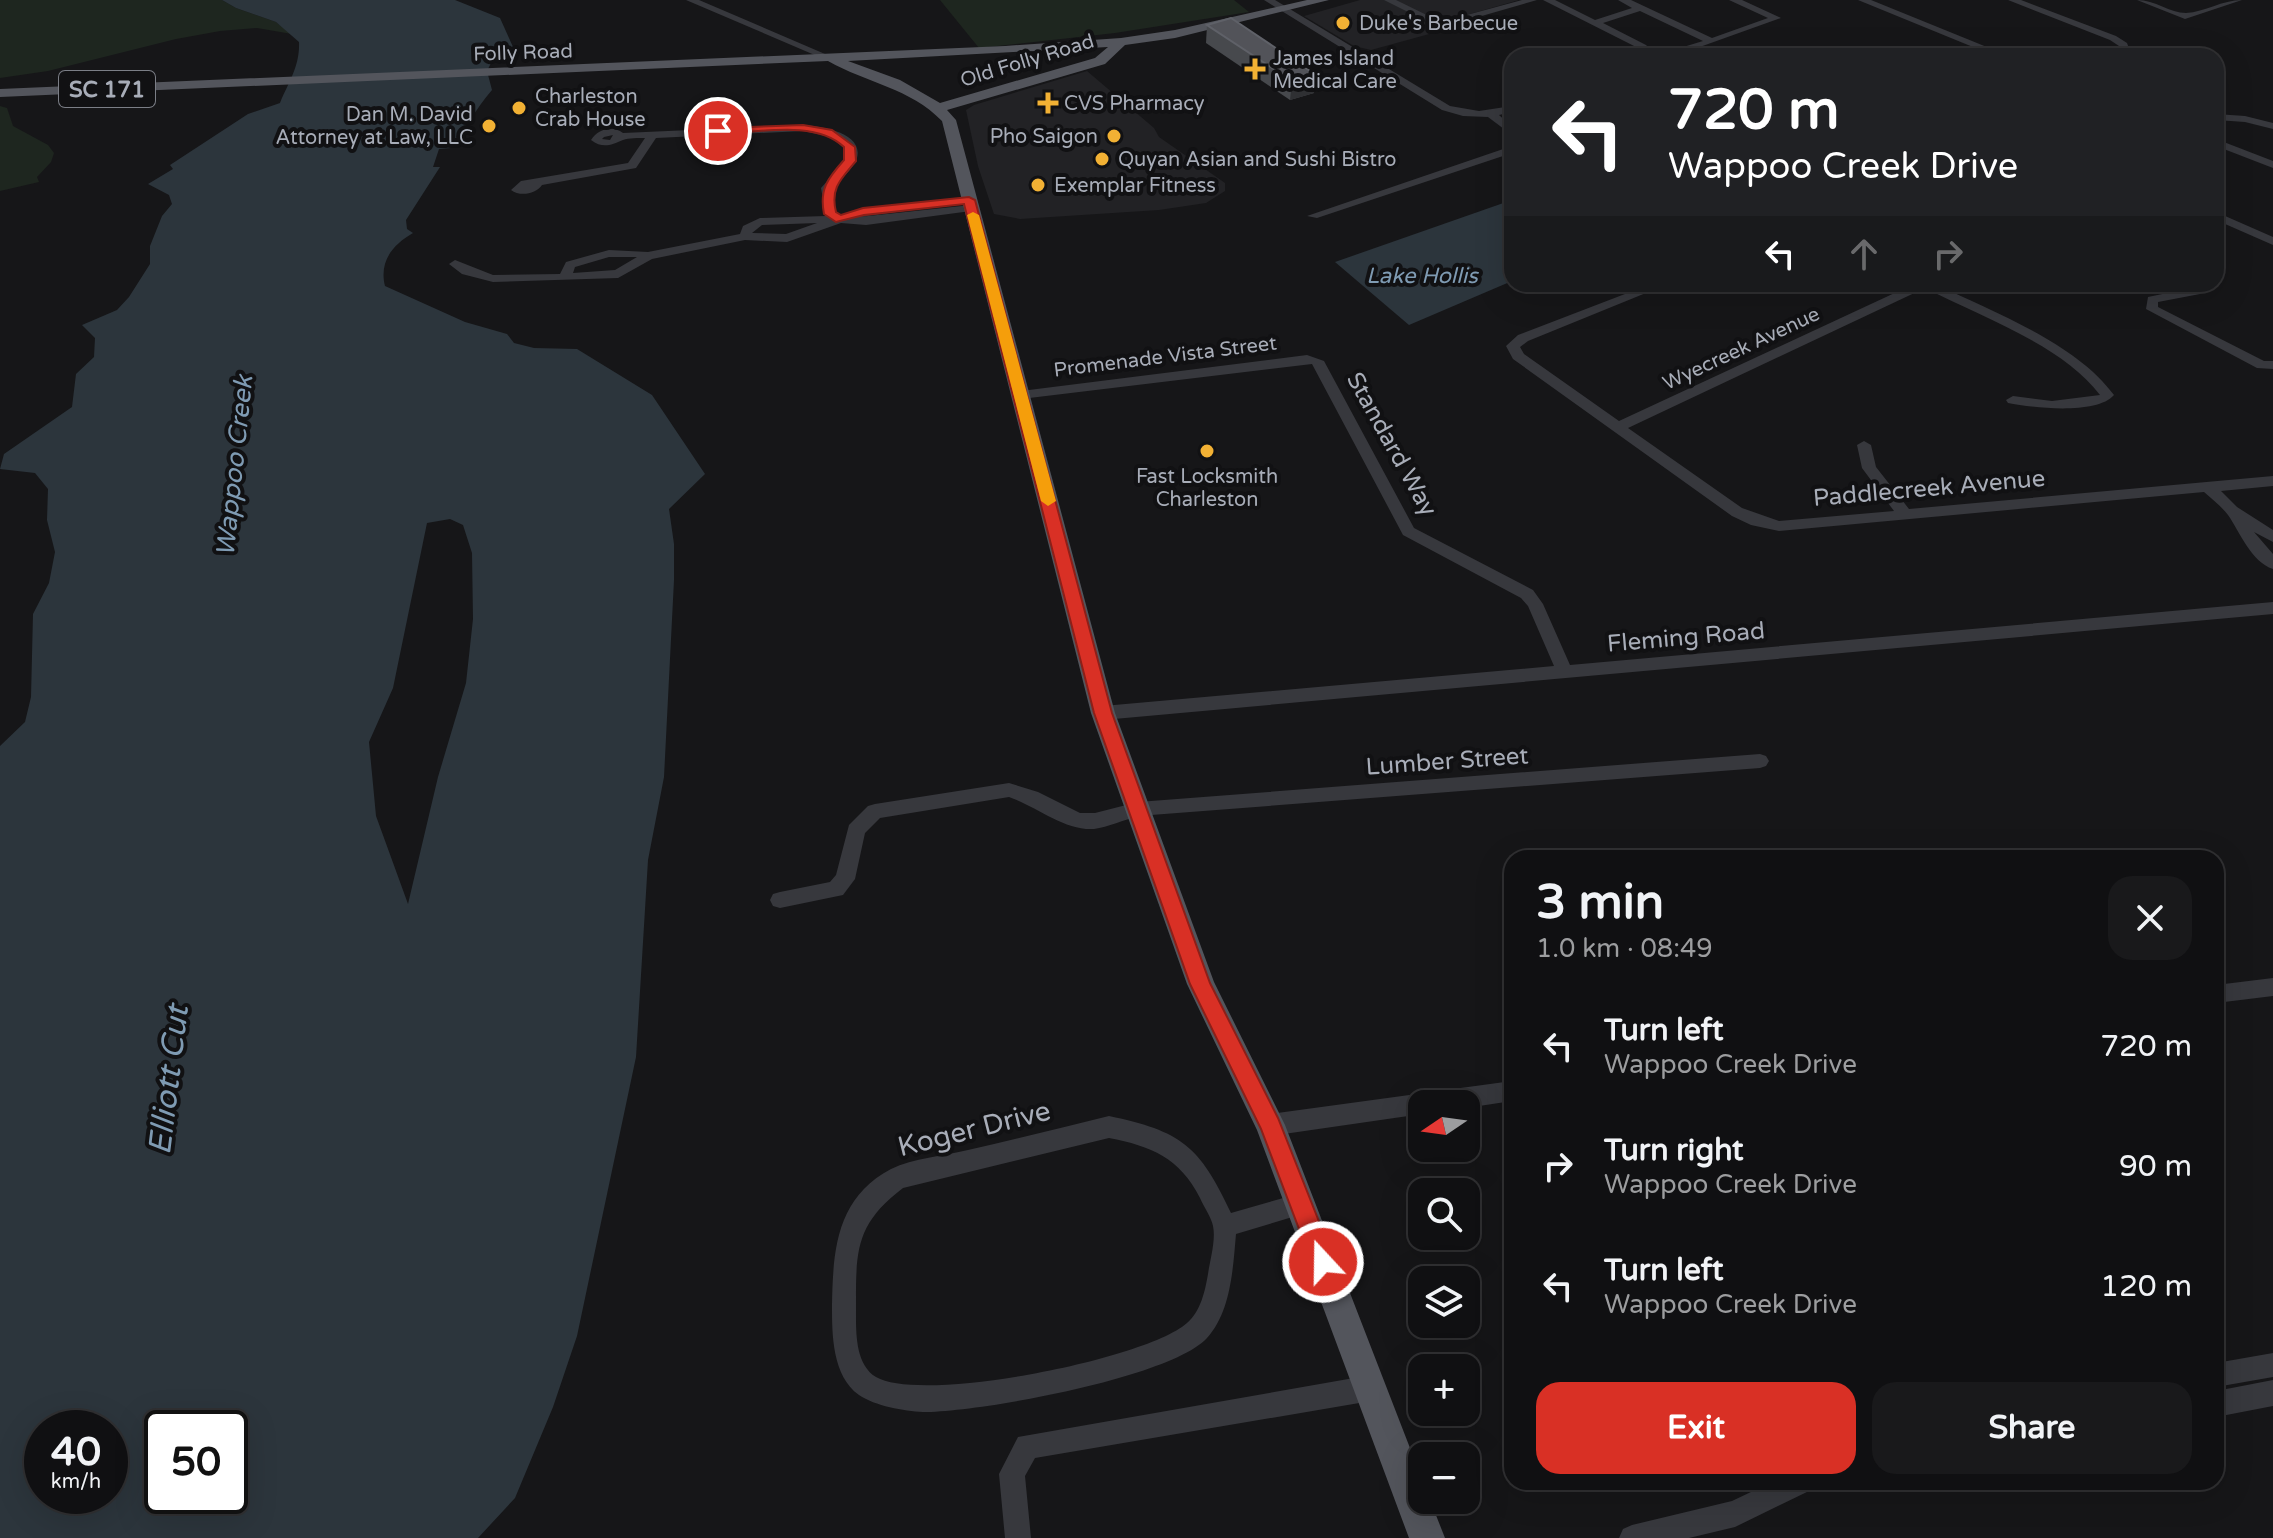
<!DOCTYPE html>
<meta charset="utf-8">
<style>
:root{--surface:#101012;--page:#19191b;--text:#f1f3f6;--muted:#9c9d9f;--line:#303032;--accent:#d93025}
body{margin:0;font-family:"Varela Round",sans-serif;background:var(--page);color:var(--text);height:100vh;display:flex;flex-direction:column;font-size:30px;white-space:nowrap}
*{box-sizing:border-box;margin:0}
p{font-size:26px;color:var(--muted)}
.icon{flex:none;width:44px;height:44px;fill:none;stroke:currentColor;stroke-width:2;stroke-linecap:round;stroke-linejoin:round}
.map{position:relative;flex:1;overflow:hidden}
.details{position:absolute;left:1504px;top:850px;width:720px;height:640px;display:flex;flex-direction:column;background:var(--surface);border-radius:24px;box-shadow:0 8px 32px #0002,0 0 0 2px var(--line)}
.details>*{flex:none}
.guide{position:absolute;left:1504px;top:48px;width:720px;height:244px;border-radius:24px;box-shadow:0 8px 32px #0002,0 0 0 2px var(--line);background:#202124;color:#fff;overflow:hidden}
.needle{width:52px;rotate:257deg}
.fabs{position:absolute;left:1408px;top:1090px;display:grid;gap:16px}
.fabs a{display:grid;place-items:center;width:72px;height:72px;border-radius:16px;background:var(--surface);box-shadow:0 8px 32px #0002,0 0 0 2px var(--line);font-size:40px}
.speed{position:absolute;left:24px;top:1410px;display:flex;gap:16px;font-size:40px;font-weight:700;text-align:center}
.speed>*{display:grid;place-content:center;width:104px;height:104px;border-radius:50%;background:var(--surface);box-shadow:0 8px 32px #0002,0 0 0 2px var(--line);line-height:1}
.speed small{font-size:20px;font-weight:400}
.speed .limit{border:4px solid #111;border-radius:12px;background:#fff;color:#111}
.pin{position:absolute;display:grid;place-items:center;width:68px;height:68px;color:#fff;margin:-34px;border:4px solid #fff;border-radius:50%;box-shadow:0 2px 8px #0007}
.me{position:absolute;width:88px;margin:-44px;rotate:339deg;stroke-linejoin:round;filter:drop-shadow(0 0 6px #0008)}
.turn{display:flex;align-items:center;gap:28px;height:168px;padding:0 32px;font-size:36px}
.turn .icon{width:104px;height:104px;stroke-width:2.5}
.turn b{display:block;font-size:56px;line-height:68px}
.lanes{display:flex;align-items:center;height:76px;padding:0 32px;background:#0003;justify-content:center;gap:40px;direction:ltr}
.lanes .off{opacity:.35}
.round{display:grid;place-items:center;flex:none;width:84px;height:84px;border-radius:24px;background:var(--page)}
.summary{display:flex;align-items:center;justify-content:space-between;height:136px;padding:0 32px}
h1{font-size:48px;font-weight:700;line-height:60px}
.primary-button{display:flex;gap:16px;margin-top:auto;padding:16px 32px}
.primary-button a{flex:1;height:92px;border-radius:24px;background:var(--accent);color:#fff;font-size:32px;font-weight:700;line-height:92px;text-align:center}
.primary-button a+a{background:var(--page);color:var(--text)}
ul{padding:0;list-style:none}
li{display:flex;align-items:center;gap:24px;height:120px;padding:0 32px}
li div{flex:1}
li b{display:block;font-size:30px}
li em{font-style:normal}
.map>svg:first-child{display:block}
.built{fill:#222225}
.green{fill:#1e261f}
.water{fill:#2c353c;fill-rule:evenodd}
.lines{fill:none;stroke-linecap:round;stroke-linejoin:round}
.minor{fill:#37383d;fill-rule:evenodd}
.major{fill:#53555c;fill-rule:evenodd}
.wall{fill:#47494d}
.shaded-wall{fill:#2f3033}
.building{fill:#525359;stroke:#5f6168;stroke-width:2}
.route{fill:#d93025;stroke:#8d1f18;stroke-width:2}
.slow{fill:#f59e0b}
.poi-dot{fill:#f2b134;stroke:#111113;stroke-width:3}
.labels{text-anchor:middle;stroke-width:8;stroke-linejoin:round;paint-order:stroke}
.far-poi-label{font-size:20px;fill:#a8adb8;stroke:#111113;text-anchor:start}
.far-street-label{font-size:20px;fill:#a8adb8;stroke:#111113}
.shield{fill:#111113;stroke:#7b7e86;stroke-width:2}
.shield-label{font-size:22px;font-weight:bold;fill:#a8adb8}
.far-water-label{font-size:22px;font-style:italic;fill:#7f9bb3;stroke:#111113}
.street-label{font-size:24px;fill:#a8adb8;stroke:#111113}
.water-label{font-size:26px;font-style:italic;fill:#7f9bb3;stroke:#111113}
.near-street-label{font-size:28px;fill:#a8adb8;stroke:#111113}
.near-water-label{font-size:32px;font-style:italic;fill:#7f9bb3;stroke:#111113}
</style>
<div class="map">
<svg width="2273" height="1538" viewBox="0 0 2273 1538">
<rect width="100%" height="100%" fill="#161618"/>
<!-- built -->
<g class="built">
<path d="M1360 0H1519L1428 26 1433 33 1371 50 1354 46 1304 16Z"/>
<path d="M1087 71 1154 128 1159 137 1225 183V191L1206 203 1159 210 1020 219 994 214 978 166 966 110 974 105Z"/>
</g>
<!-- green -->
<g class="green">
<path d="M0 0H222L236 8 276 22 292 34 257 28 220 31 176 39 48 71 0 78Z"/>
<path d="M940 0H1234L1249 12 1115 33 979 48Z"/>
<path d="M0 106 7 108 13 126 48 145 54 153 51 162 37 177 39 182 0 191Z"/>
</g>
<!-- water -->
<g class="water">
<path d="M222 0H455L500 18 513 47 493 59 487 71 492 90C476 108 466 129 451 148L439 149 433 167H440L406 220 407 229 413 233C392 245 379 262 385 286L465 322 507 334 514 343 534 348 577 349 652 395 705 474 669 509 674 544V580L664 777 648 860 636 1057 577 1336 553 1407 515 1498 478 1538H0V746L25 722 31 697 33 614 49 583 55 552 47 520 48 489 35 473 0 469 4 454 72 407 76 374 94 357 95 338 82 325 117 310 129 297 150 264V246L162 216 172 204 169 195 148 184 173 169 170 165 248 114 280 103C289 81 300 66 299 42L276 22 236 8ZM450 519 463 525 472 553 473 619 466 683 438 777 408 904 376 816 369 742 393 688 427 523ZM42 1428H110V1496H42ZM162 1428H230V1496H162Z"/>
<path d="M1512 200V281L1409 325 1335 262Z"/>
</g>
<g class="lines">
<!-- minor -->
<g class="minor">
<path d="M686 0H699L839 60 831 62Z"/>
<path d="M1264 0H1275L1450 106 1479 111 1512 106V112L1499 115 1512 127V135L1488 117 1463 116 1442 110Z"/>
<path d="M1384 0H1396L1441 22 1522 0H1537L1440 28Z"/>
<path d="M1543 0H1555L1595 20 1632 8 1618 0H1631L1712 38 1768 18 1729 0H1742L1781 18 1683 53 1678 50 1680 48 1703 41 1640 11 1603 23 1646 45 1657 56H1646L1640 49Z"/>
<path d="M1858 0H1871L2009 56H1995Z"/>
<path d="M2008 0H2021L2116 36 2127 43 2130 51 2126 56H2116L2119 46 2110 40Z"/>
<path d="M2137 0C2155 0 2170 13 2186 13 2205 12 2222 0 2242 0L2185 19Z"/>
<path d="M1843 46 1862 54 1864 56C1854 56 1845 56 1838 49Z"/>
<path d="M2216 114 2245 116 2273 123V129L2245 122 2216 120Z"/>
<path d="M803 125C819 126 864 132 857 158 853 170 840 179 833 188L836 212 841 215 863 209 969 197 975 200 973 202 859 217 971 205 977 208 971 211 866 225 841 223 787 242 745 240 652 259 618 278 493 282 462 274 449 264 455 260 493 275 560 274 566 262 609 250 648 252 740 234 743 226 760 218 826 216 821 188 844 162 846 150 831 137 803 131 656 138 636 168 542 185C536 194 520 197 511 190L521 181 628 163 645 138C638 138 629 138 623 140 611 145 603 149 591 140 598 129 612 125 623 133ZM613 135 610 140 602 139 604 137ZM817 223 786 234 752 233 762 225ZM609 257H637L615 270 573 273 575 267Z"/>
<path d="M2216 139 2273 161V168L2216 146Z"/>
<path d="M1512 146V153L1317 218 1307 216Z"/>
<path d="M2216 212 2273 237V245L2216 220Z"/>
<path d="M1651 284H1668L1528 341 1520 347 1524 354 1619 421 1914 284H1936C1994 313 2075 342 2114 395 2097 415 2033 408 2008 403L2006 400 2013 396 2052 401 2100 395C2063 345 1979 316 1925 288L1628 428 1742 508 1779 521 1894 511 1862 468 1857 445 1864 441 1871 445 1876 467 1909 509 2273 476V486L2221 491 2237 507 2273 530V542L2254 532 2273 554V569C2251 562 2240 532 2228 515 2222 507 2212 499 2204 492L1779 531 1751 525 1732 516 1513 359 1506 346 1518 335Z"/>
<path d="M2196 287 2200 288V294L2158 302V307L2264 361H2273V369L2257 368 2146 309 2148 297Z"/>
<path d="M1307 355 1324 361 1414 528 1533 590 1543 604 1570 665 2273 602V614L1103 720 1097 718 1094 713 1097 708 1103 706 1554 666 1528 606 1521 598 1403 535 1312 364 1021 399 1014 395 1021 391Z"/>
<path d="M1760 754 1766 756 1769 761 1766 766 1760 768 1138 816C1124 820 1108 827 1094 829 1065 831 1036 806 1009 797L880 818 865 833 855 879 843 895 780 908 773 906 770 900 773 894 780 892 830 882 836 875 849 825 868 806 875 804 1009 783 1038 792 1080 813H1095L1138 802Z"/>
<path d="M2273 978V996L2216 1003V985Z"/>
<path d="M1512 1081V1101L1466 1108V1104H1422V1114L1270 1136 1262 1133 1259 1125 1262 1117 1270 1114Z"/>
<path d="M1109 1116C1181 1131 1200 1146 1231 1213L1301 1193 1309 1196 1312 1204 1309 1212 1236 1234C1233 1268 1231 1312 1207 1338 1170 1378 979 1412 923 1412 904 1411 875 1406 859 1395 832 1376 832 1334 832 1305 833 1251 836 1198 891 1169 913 1158 944 1156 968 1150 1015 1139 1062 1128 1109 1116ZM1109 1138C1151 1146 1180 1158 1200 1198 1204 1207 1211 1217 1213 1226 1216 1240 1210 1260 1208 1274 1205 1291 1201 1311 1187 1323 1147 1359 923 1404 876 1377 855 1364 856 1332 856 1310 856 1253 854 1225 903 1188Z"/>
<path d="M2273 1353V1377L2216 1387V1363Z"/>
<path d="M1371 1375 1380 1379 1384 1388 1380 1397 1371 1401 1035 1458 1025 1476 1031 1538H1005L999 1474 1018 1437Z"/>
<path d="M2273 1380V1406L2216 1417V1391Z"/>
<path d="M1772 1482H1813L1809 1491 1735 1527 1689 1538H1619L1623 1529 1632 1525 1732 1501Z"/>
</g>
<!-- major -->
<path class="major" d="M1307 0H1329L1175 38 1125 45 1105 64 947 110 956 120 1115 713 1214 982 1285 1125 1422 1479V1500H1430L1445 1538H1409L1257 1130 1187 984 1091 713 942 121C910 88 867 83 828 61L0 97V89L1005 46 1121 38 1175 30ZM1108 47 1095 58 940 103 900 80 848 61Z"/>
</g>
<!-- wall -->
<path class="wall" d="M1207 25 1314 93 1290 100 1206 43Z"/>
<!-- shaded-wall -->
<path class="shaded-wall" d="M1316 75 1314 93 1290 100 1292 81Z"/>
<!-- building -->
<path class="building" d="M1231 18 1316 75 1292 81 1207 25Z"/>
<!-- route -->
<path class="route" d="M803 125 832 130 855 147 856 161C841 179 830 188 836 212L841 215 863 208 969 197 975 200 1112 713 1210 983 1278 1118 1335 1262 1331 1271 1323 1274 1315 1271 1261 1129 1190 984 1094 713 964 204 864 215 836 222 824 214C819 189 828 178 844 160V147C815 119 756 133 718 134L713 131 718 128Z"/>
<!-- slow -->
<path class="slow" d="M973 212 979 215 1056 501 1048 506 1041 501 967 215Z"/>
<!-- markers -->
<g class="poi-dot">
<circle cx="1343" cy="23" r="8"/>
<path d="M1251 57h8v8h8v8h-8v8h-8v-8h-8v-8h8z"/>
<path d="M1044 91h8v8h8v8h-8v8h-8v-8h-8v-8h8z"/>
<circle cx="519" cy="108" r="8"/>
<circle cx="489" cy="126" r="8"/>
<circle cx="1114" cy="136" r="8"/>
<circle cx="1102" cy="159" r="8"/>
<circle cx="1038" cy="185" r="8"/>
<circle cx="1207" cy="451" r="8"/>
</g>
<g class="labels">
<!-- far-poi labels -->
<g class="far-poi-label">
<text x="1359" y="30">Duke's Barbecue</text>
<text x="1273" y="65">James Island<tspan x="1273" dy="23">Medical Care</tspan></text>
<text x="535" y="103">Charleston<tspan x="535" dy="23">Crab House</tspan></text>
<text x="1064" y="110">CVS Pharmacy</text>
<text x="473" y="121" text-anchor="end">Dan M. David<tspan x="473" dy="23">Attorney at Law, LLC</tspan></text>
<text x="1098" y="143" text-anchor="end">Pho Saigon</text>
<text x="1118" y="166">Quyan Asian and Sushi Bistro</text>
<text x="1054" y="192">Exemplar Fitness</text>
<text x="1207" y="483" text-anchor="middle">Fast Locksmith<tspan x="1207" dy="23">Charleston</tspan></text>
</g>
<!-- far-street labels -->
<g class="far-street-label">
<text transform="translate(523 52) rotate(-2)" y="7">Folly Road</text>
<text transform="translate(1027 60) rotate(-17)" y="7">Old Folly Road</text>
<text transform="translate(1741 348) rotate(-25)" y="7">Wyecreek Avenue</text>
<text transform="translate(1165 356) rotate(-7)" y="7">Promenade Vista Street</text>
</g>
<!-- shield labels -->
<rect class="shield" x="59" y="71" width="96" height="36" rx="6"/>
<g class="shield-label">
<text x="107" y="97">SC 171</text>
</g>
<!-- far-water labels -->
<g class="far-water-label">
<text x="1422" y="283">Lake Hollis</text>
</g>
<!-- street labels -->
<g class="street-label">
<text transform="translate(1392 444) rotate(61)" y="8">Standard Way</text>
<text transform="translate(1929 488) rotate(-5)" y="8">Paddlecreek Avenue</text>
<text transform="translate(1686 637) rotate(-5)" y="8">Fleming Road</text>
<text transform="translate(1447 761) rotate(-4)" y="8">Lumber Street</text>
</g>
<!-- water labels -->
<g class="water-label">
<text transform="translate(234 466) rotate(-84)" y="9">Wappoo Creek</text>
</g>
<!-- near-street labels -->
<g class="near-street-label">
<text transform="translate(974 1128) rotate(-14)" y="10">Koger Drive</text>
</g>
<!-- near-water labels -->
<g class="near-water-label">
<text transform="translate(168 1080) rotate(-83)" y="11">Elliott Cut</text>
</g>
</g>
</svg>
<div class="fabs">
<a><svg class="needle" viewBox="-14 -14 28 28"><path d="M0-13l5 13h-10z" fill="#e53935"/><path d="M0 13l5-13h-10z" fill="#9c9d9f"/></svg></a>
<a><svg class="icon" aria-label="search" viewBox="0 0 24 24"><circle cx="10" cy="10" r="6"/><path d="M15 15l6 6"/></svg></a>
<a><svg class="icon" aria-label="layers" viewBox="0 0 24 24"><path d="M12 4l9 5-9 5-9-5zM3 14l9 5 9-5"/></svg></a>
<a>+</a>
<a>−</a>
</div>
<div class="speed"><div>40<small>km/h</small></div><div class="limit">50</div></div>
<div class="pin" style="left:718px;top:131px;background:#d93025"><svg class="icon" aria-label="arrive" viewBox="0 0 24 24"><path d="M6 21V4h12l-3 4 3 4H6"/></svg></div>
<svg class="me" style="left:1323px;top:1262px" viewBox="-20 -20 40 40"><circle r="17" fill="#d93025" stroke="#fff" stroke-width="3"/><path d="M0-11L8 9 0 5-8 9z" fill="#fff"/></svg>
<div class="guide">
<div class="turn"><svg class="icon" aria-label="left" viewBox="0 0 24 24"><path d="M17 20v-9H6M10 6l-5 5 5 5"/></svg><div><b>720 m</b>Wappoo Creek Drive</div></div>
<div class="lanes"><svg class="icon" aria-label="left" viewBox="0 0 24 24"><path d="M17 20v-9H6M10 6l-5 5 5 5"/></svg><svg class="icon off" aria-label="ahead" viewBox="0 0 24 24"><path d="M12 20V5M6 11l6-6 6 6"/></svg><svg class="icon off" aria-label="right" viewBox="0 0 24 24"><path d="M7 20v-9h11M14 6l5 5-5 5"/></svg></div>
</div>
<section class="details">
<div class="summary"><div><h1>3 min</h1><p>1.0 km · 08:49</p></div><a class="round"><svg class="icon" aria-label="close" viewBox="0 0 24 24"><path d="M6 6l12 12M18 6L6 18"/></svg></a></div>
<ul>
<li><svg class="icon" aria-label="left" viewBox="0 0 24 24"><path d="M17 20v-9H6M10 6l-5 5 5 5"/></svg><div><b>Turn left</b><p>Wappoo Creek Drive</p></div><em>720 m</em></li>
<li><svg class="icon" aria-label="right" viewBox="0 0 24 24"><path d="M7 20v-9h11M14 6l5 5-5 5"/></svg><div><b>Turn right</b><p>Wappoo Creek Drive</p></div><em>90 m</em></li>
<li><svg class="icon" aria-label="left" viewBox="0 0 24 24"><path d="M17 20v-9H6M10 6l-5 5 5 5"/></svg><div><b>Turn left</b><p>Wappoo Creek Drive</p></div><em>120 m</em></li>
</ul>
<div class="primary-button"><a>Exit</a><a>Share</a></div>
</section>
</div>
